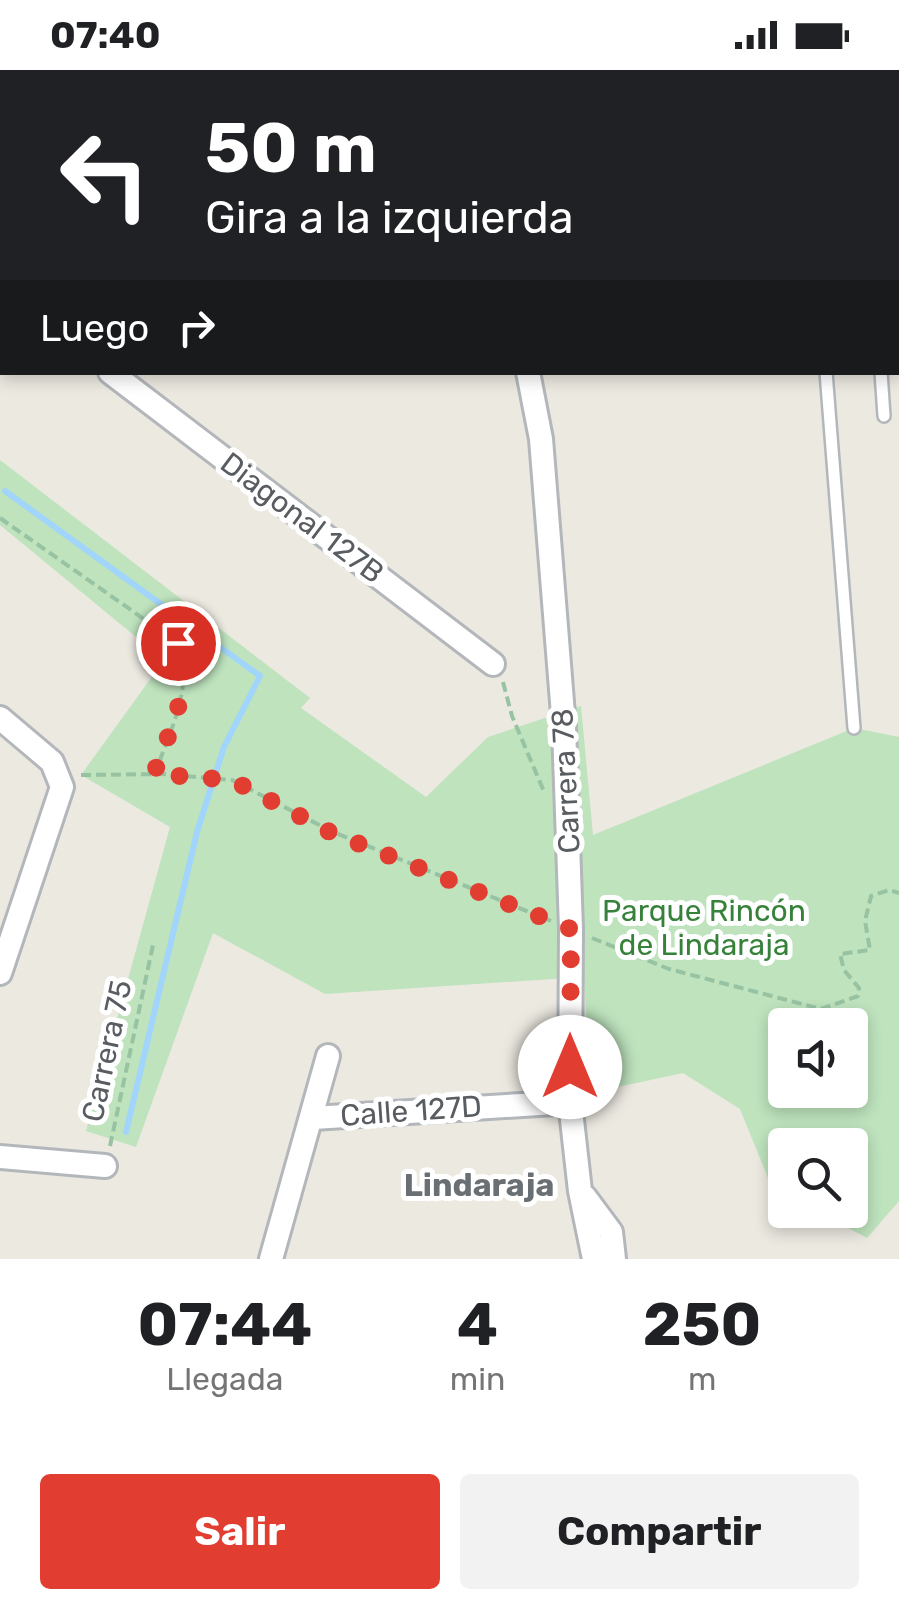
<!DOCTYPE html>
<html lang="es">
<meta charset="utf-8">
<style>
:root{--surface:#fff;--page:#f2f2f2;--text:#202124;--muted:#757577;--accent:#e23d31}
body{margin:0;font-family:Rubik,sans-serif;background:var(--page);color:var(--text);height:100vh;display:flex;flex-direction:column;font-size:38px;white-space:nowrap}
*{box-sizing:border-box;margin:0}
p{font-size:32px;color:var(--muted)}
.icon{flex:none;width:55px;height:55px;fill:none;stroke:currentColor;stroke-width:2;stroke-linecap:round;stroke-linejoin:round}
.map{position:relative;height:1189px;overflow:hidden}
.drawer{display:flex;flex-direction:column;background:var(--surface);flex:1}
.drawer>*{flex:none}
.guide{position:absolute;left:0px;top:0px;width:900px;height:305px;box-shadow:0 5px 15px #0003;background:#202124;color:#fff;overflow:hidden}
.tools{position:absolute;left:768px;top:938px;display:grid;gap:20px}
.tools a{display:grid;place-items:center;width:100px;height:100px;border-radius:10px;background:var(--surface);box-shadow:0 5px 15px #0003;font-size:50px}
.pin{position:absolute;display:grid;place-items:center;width:85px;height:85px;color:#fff;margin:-42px;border:5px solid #fff;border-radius:50%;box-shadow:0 2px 10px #0007}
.me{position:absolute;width:110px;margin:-55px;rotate:0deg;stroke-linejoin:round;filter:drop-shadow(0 0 8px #0008)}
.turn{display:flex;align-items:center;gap:35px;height:210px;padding:0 40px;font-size:45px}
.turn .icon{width:130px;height:130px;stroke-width:2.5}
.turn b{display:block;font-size:70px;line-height:85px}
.then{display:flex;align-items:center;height:95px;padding:0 40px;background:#0003;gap:20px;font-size:38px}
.eta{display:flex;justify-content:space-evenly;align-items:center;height:170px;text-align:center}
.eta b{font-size:60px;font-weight:700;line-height:70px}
.button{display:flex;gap:20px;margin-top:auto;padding:20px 40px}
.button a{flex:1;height:115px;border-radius:10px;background:var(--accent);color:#fff;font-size:40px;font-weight:700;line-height:115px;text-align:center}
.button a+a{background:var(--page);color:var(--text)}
.status{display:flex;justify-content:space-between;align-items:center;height:70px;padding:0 50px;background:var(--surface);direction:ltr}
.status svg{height:28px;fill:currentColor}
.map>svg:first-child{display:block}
.green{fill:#bee3bd;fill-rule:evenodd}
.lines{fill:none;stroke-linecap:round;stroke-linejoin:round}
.stream{stroke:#a1d5fb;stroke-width:6}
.lane-casing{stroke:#b3b7bb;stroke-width:16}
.street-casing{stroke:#b3b7bb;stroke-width:28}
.primary-casing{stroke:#ebc15a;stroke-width:42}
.highway-casing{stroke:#e49e09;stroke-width:48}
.path{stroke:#97c3a3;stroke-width:4;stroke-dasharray:10 5;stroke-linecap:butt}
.lane{stroke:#fff;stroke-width:11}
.street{stroke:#fff;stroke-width:22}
.primary{stroke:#fceda6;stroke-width:38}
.highway{stroke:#f8dc8b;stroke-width:42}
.route{stroke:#e23d31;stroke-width:18;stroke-dasharray:0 32.4}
.labels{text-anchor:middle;stroke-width:10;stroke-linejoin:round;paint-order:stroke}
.street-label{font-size:30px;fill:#595d61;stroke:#fff}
.park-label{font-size:30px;fill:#37823a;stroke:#fff}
.neighbourhood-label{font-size:32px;font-weight:bold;fill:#6a6f73;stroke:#fff}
</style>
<div class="status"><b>07:40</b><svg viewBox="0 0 49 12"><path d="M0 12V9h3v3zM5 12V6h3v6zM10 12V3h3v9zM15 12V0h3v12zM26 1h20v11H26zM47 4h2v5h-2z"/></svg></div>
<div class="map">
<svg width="899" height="1189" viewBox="0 0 899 1189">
<rect width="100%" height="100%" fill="#ece9e1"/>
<!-- green -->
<g class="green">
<path d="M0 0H152L2 2V21Z"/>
<path d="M0 390 310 628 301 638 426 727 488 667 581 636 593 765 854 658 899 667V1131L867 1168 814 1140H850V1075H785V1125L772 1118 740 1039 683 1003 590 1023 584 907 325 924 213 863 136 1077 86 1061 170 757 81 705 164 590 0 455ZM785 955H850V1020H785Z"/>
</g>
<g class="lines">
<!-- stream -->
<path class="stream" d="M5 421 260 606 224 677 197 762 126 1062"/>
<!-- lane casing -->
<g class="lane-casing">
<g id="lane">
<path d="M632 0 635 2"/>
<path d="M876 0 879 2"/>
<path d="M898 18 899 19"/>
<path d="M898 273H899"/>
<path d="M826 302 854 658"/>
<path d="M881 302 884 346"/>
</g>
</g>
<!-- street casing -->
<g class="street-casing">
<g id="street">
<path d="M680 0 683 2"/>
<path d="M473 2 478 0"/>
<path d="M0 142H2"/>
<path d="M898 183 899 182"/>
<path d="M0 219 2 221"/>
<path d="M110 302 493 594"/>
<path d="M528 302 541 369 564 657 571 859 570 1032 580 1121 594 1189"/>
<path d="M0 648 52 692 62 717 0 903"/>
<path d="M313 1048 570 1032"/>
<path d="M0 1087 105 1096"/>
<path d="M585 1127 611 1162 614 1189"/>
<path d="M271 1189 328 986"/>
</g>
</g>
<!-- primary casing -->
<g class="primary-casing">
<path id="primary" d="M355 0 386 2"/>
</g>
<!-- highway casing -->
<g class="highway-casing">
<g id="highway">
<path d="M162 2 163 0"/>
<path d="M0 37 2 40"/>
</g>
</g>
<!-- path -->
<g class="path">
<path d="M443 2 450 0"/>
<path d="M0 448 178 573C195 616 169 662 155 704"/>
<path d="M503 612 512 646 545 724"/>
<path d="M81 705 162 704 232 710 331 761 551 851"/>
<path d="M592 868 669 899 821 939 858 926 859 918 844 900 840 884 870 880 865 851 871 826 889 820 899 823"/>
<path d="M110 1076 153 875"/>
</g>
<!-- lane -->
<use href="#lane" class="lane"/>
<!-- street -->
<use href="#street" class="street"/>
<!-- primary -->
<use href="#primary" class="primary"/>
<!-- highway -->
<use href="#highway" class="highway"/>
</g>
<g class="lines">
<!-- route -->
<path class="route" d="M178 573C195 616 168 662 154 704L232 710 330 762 571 859 570 997"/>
</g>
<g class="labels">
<!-- street labels -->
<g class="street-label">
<text transform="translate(302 448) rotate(37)" y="10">Diagonal 127B</text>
<text transform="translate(566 711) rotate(-93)" y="10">Carrera 78</text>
<text transform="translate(107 981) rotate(-78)" y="10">Carrera 75</text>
<text transform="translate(411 1041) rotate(-4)" y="10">Calle 127D</text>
</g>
<!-- park labels -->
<g class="park-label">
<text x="704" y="851">Parque Rincón<tspan x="704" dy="34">de Lindaraja</tspan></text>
</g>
<!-- neighbourhood labels -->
<g class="neighbourhood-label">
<text x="479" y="1126">Lindaraja</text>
</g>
</g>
</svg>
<div class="tools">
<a><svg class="icon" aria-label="sound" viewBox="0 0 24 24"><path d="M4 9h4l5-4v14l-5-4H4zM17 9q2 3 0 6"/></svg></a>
<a><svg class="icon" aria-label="search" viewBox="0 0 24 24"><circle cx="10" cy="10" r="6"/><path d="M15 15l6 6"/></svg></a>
</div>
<div class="pin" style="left:178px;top:573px;background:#d93025"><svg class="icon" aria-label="arrive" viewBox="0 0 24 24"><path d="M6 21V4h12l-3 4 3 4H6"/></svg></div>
<svg class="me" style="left:570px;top:997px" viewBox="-20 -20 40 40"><circle r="19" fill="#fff"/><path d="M0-13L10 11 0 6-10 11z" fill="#e23d31"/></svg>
<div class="guide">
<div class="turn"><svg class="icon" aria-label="left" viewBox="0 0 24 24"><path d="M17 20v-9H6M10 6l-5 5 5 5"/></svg><div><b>50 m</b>Gira a la izquierda</div></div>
<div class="then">Luego<svg class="icon" aria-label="right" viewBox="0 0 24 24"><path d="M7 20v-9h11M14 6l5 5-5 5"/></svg></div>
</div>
</div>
<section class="drawer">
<div class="eta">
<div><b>07:44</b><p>Llegada</p></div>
<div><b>4</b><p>min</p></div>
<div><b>250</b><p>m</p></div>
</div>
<div class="button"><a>Salir</a><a>Compartir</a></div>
</section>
